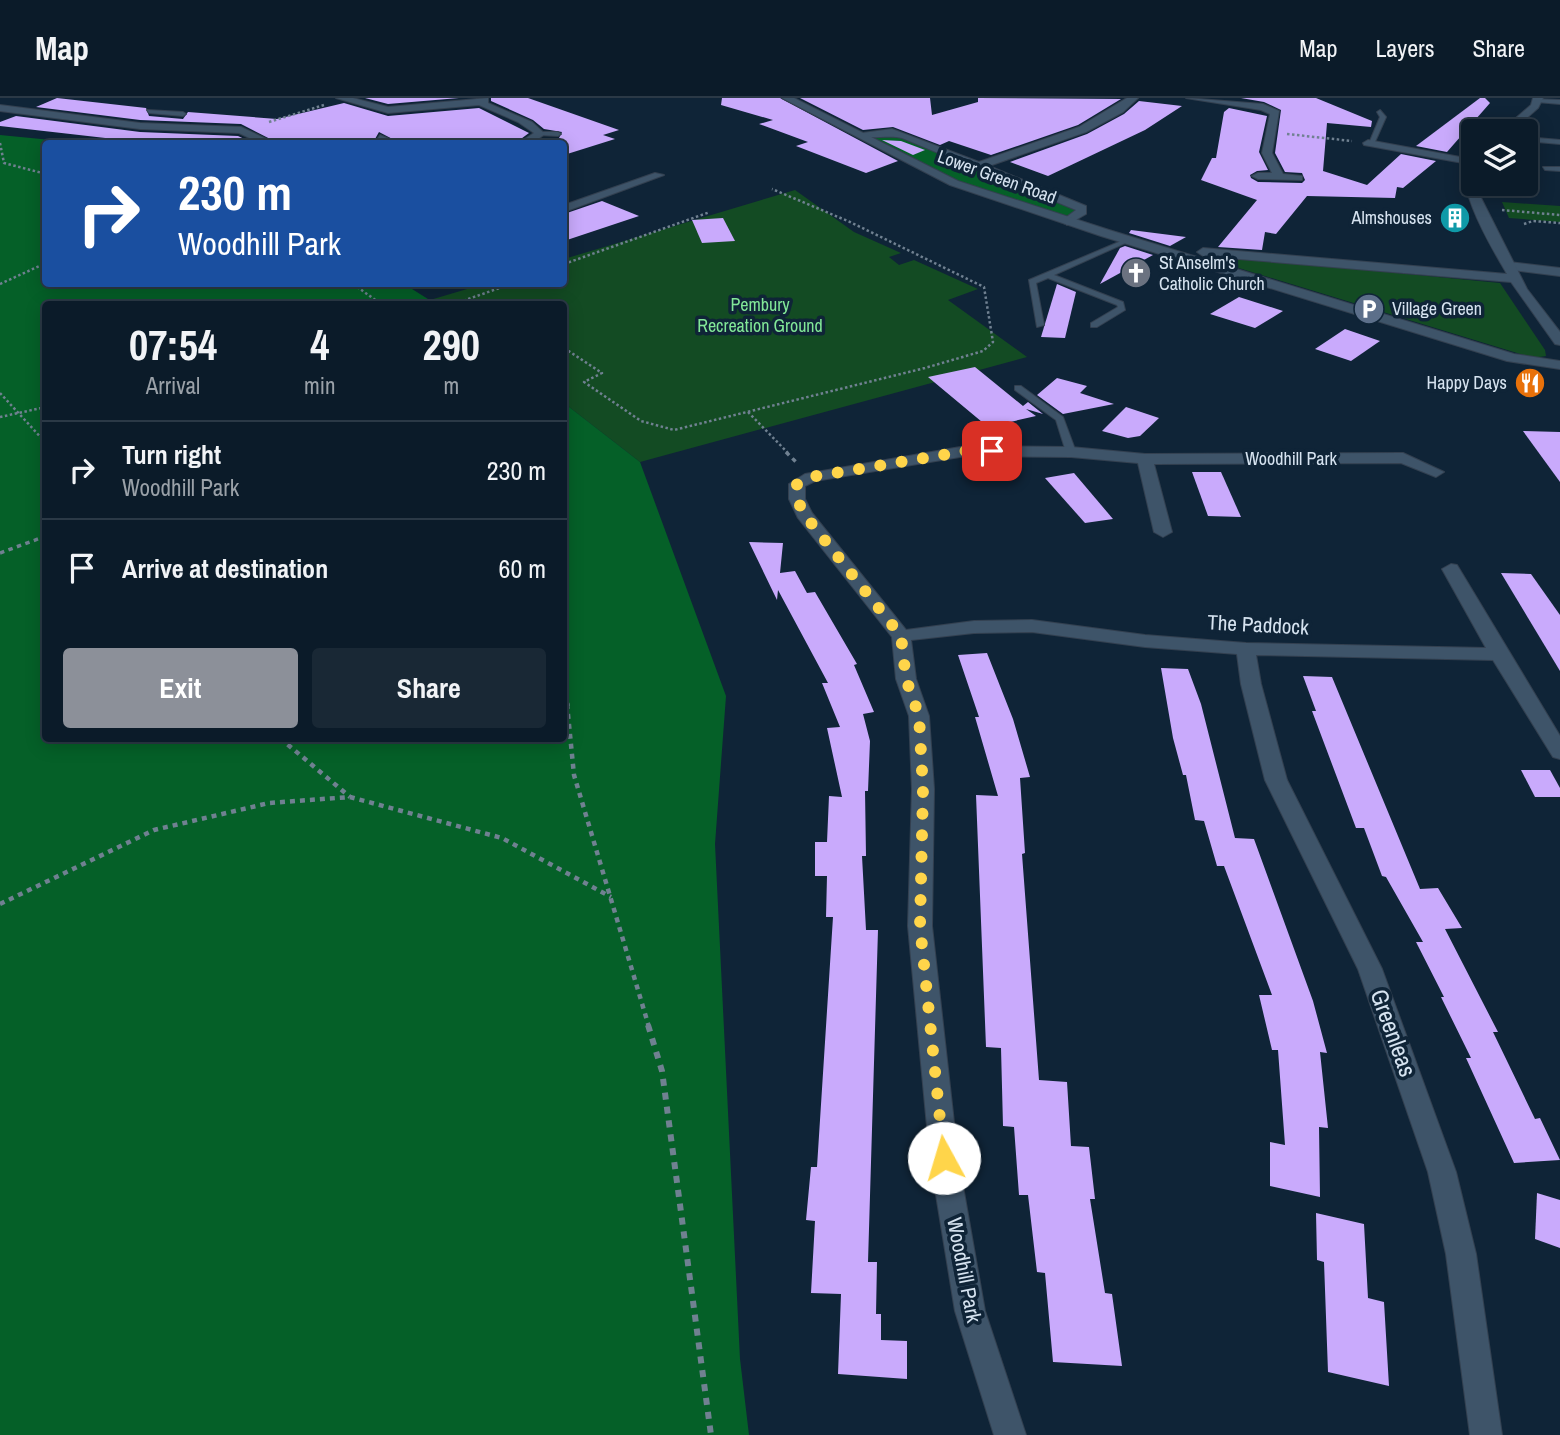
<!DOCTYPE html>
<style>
:root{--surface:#0b1b29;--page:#192835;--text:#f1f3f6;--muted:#9aa1a8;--line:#2b3946;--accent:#8c9099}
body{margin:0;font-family:"Archivo Narrow",sans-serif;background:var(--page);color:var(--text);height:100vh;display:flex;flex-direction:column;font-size:26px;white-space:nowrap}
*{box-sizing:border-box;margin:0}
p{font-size:23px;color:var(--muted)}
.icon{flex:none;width:38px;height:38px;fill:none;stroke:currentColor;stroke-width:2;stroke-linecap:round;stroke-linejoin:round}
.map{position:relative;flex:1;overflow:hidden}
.drawer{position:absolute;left:42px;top:203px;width:525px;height:441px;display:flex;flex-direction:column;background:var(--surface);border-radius:7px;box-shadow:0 4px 18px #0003,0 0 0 2px var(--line)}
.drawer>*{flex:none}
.hud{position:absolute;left:42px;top:42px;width:525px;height:147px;border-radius:7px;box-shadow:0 4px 18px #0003,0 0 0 2px var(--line);background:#1a4fa0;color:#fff;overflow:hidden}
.tools{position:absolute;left:1461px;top:21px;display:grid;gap:14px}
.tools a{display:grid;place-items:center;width:77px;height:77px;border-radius:7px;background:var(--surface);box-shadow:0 4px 18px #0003,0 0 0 2px var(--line);font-size:35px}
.pin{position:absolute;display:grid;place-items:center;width:60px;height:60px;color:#fff;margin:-30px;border-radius:14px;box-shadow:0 4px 10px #0006}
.me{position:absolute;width:77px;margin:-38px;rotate:354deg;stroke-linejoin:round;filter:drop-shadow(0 0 5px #0008)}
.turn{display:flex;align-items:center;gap:24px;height:147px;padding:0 21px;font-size:32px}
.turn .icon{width:91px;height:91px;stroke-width:2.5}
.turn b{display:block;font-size:49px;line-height:60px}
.eta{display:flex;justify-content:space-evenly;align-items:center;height:119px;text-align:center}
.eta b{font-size:42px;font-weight:700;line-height:49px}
.primary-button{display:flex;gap:14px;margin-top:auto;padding:14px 21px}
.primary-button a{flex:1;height:80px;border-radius:7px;background:var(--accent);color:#fff;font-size:28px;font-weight:700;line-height:80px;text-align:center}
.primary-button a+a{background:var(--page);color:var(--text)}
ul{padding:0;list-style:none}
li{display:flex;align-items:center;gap:21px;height:98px;padding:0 21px;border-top:2px solid var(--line)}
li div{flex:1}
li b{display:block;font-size:26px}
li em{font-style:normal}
header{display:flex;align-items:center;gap:42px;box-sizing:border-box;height:98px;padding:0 35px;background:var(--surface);border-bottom:2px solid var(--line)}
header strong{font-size:33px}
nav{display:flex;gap:38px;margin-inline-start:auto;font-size:24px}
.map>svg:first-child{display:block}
.green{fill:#134b23}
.forest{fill:#056028}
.building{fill:#c9aafc}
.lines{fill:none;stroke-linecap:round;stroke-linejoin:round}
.service-casing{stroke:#334050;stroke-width:2}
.minor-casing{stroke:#334050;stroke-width:2}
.tertiary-casing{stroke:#334050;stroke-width:2}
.path-far3{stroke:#708191;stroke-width:2.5;stroke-dasharray:2.5 2.5;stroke-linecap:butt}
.path-far2{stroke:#708191;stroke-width:3.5;stroke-dasharray:4.5 4.5;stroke-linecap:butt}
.path-far1{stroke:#708191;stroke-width:4.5;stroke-dasharray:5 5;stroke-linecap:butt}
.path{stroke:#708191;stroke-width:6;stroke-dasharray:7 7;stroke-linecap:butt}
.service{fill:#3e5469;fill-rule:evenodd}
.minor{fill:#3e5469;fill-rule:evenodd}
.tertiary{fill:#3e5469;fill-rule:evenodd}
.route{stroke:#ffd54a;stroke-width:12;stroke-dasharray:0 21.6}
.labels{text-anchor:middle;stroke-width:7;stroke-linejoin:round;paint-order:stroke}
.far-street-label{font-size:18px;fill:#d6e3f0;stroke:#0f2437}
.far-poi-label{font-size:18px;fill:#d6e3f0;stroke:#0f2437;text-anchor:end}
.far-park-label{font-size:18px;fill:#82e898;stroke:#0f2437}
.street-label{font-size:21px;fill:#d6e3f0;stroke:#0f2437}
.near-street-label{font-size:24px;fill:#d6e3f0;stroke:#0f2437}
</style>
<header>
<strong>Map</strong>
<nav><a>Map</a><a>Layers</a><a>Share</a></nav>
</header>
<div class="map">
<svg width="1560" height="1337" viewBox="0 0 1560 1337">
<rect width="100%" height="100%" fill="#0f2437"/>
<!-- green -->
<g class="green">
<path d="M795 92 854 134 901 155 889 159 899 167 914 162 978 191 948 202 1027 259 640 364 564 305V206H436L430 202 484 186H564V161Z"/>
<path d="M1502 104 1560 108V124L1509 120Z"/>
<path d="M1209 157 1500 185 1545 252 1546 258 1533 260 1206 160Z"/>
</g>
<!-- forest -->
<g class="forest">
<path d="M892 34 1082 110 1067 123 954 85 860 36Z"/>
<path d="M0 37 82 45 46 46V186H404L436 206H46V640H564V305L640 364 726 598 715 746 740 1261 749 1337H0Z"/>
</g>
<!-- building -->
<g class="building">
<path d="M57 0 146 10 149 18 183 21 188 14 277 21 344 5 388 18 479 10 529 35 514 46H402L379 34 375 41 383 46H280L241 26 140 22 36 9Z"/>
<path d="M365 0H459L388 6Z"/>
<path d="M491 0H528L619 32 603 37 615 41 564 57V46H536L544 40H559L562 34 544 31 533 22 491 3Z"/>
<path d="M722 0H780L898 63 866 75 796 48 808 44 759 26 773 22 721 7Z"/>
<path d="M800 0H930L932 17 978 4V0L1121 1 1078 27 991 57 949 43 940 47 893 29 863 32Z"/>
<path d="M1241 0H1316L1372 23 1371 29 1327 25 1323 73 1367 87 1401 56 1436 63 1403 90 1397 89 1395 100 1307 98 1276 136 1265 134 1262 152 1218 149 1257 102 1201 82 1212 60H1216L1224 14 1229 10 1267 18 1259 54 1268 72 1257 73 1250 77 1251 80 1258 84 1302 85 1305 82 1302 75 1285 74 1275 55 1281 12 1264 4Z"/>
<path d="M1480 0H1485L1490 5 1447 54 1416 48Z"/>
<path d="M1139 3 1182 8 1145 32 1048 78 1010 64 1087 36 1124 16Z"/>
<path d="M16 18 140 34 238 38 255 46H158L0 28V24Z"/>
<path d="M882 42 901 43 925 52 913 57Z"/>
<path d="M602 103 639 118 564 143V116Z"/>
<path d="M723 120 735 143 702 145 692 122Z"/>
<path d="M1131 132 1186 139 1170 148 1129 135Z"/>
<path d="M1125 148 1153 157 1100 186 1120 150Z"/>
<path d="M1057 186 1076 194 1065 240 1041 239Z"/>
<path d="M1239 199 1283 213 1255 230 1210 216Z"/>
<path d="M1345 231 1380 243 1351 263 1315 251Z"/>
<path d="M975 269 1023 308 1028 304 1043 316 1026 311 1036 318 988 329 928 279Z"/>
<path d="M1057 280 1087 288 1080 295 1114 306 1063 316 1037 297Z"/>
<path d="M1126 309 1159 320 1140 338 1128 340 1102 333Z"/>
<path d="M1523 333 1560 334V384Z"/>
<path d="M1192 374H1221L1241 419 1208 418Z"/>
<path d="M1074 375 1113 421 1085 425 1045 380Z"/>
<path d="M749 444 783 445 780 475 795 473 807 495 815 494 857 566 854 567 874 614 863 616 870 643 868 693H865L866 758H862L866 832H878L868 1164H877L876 1216H881V1242L907 1243V1281L838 1276 841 1196 811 1195 815 1123 806 1122 811 1069H817L833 819H826L827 778H815V744H827L829 698 842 699 827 630 840 629 822 585H828L778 492 777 502Z"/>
<path d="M1501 475 1531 476 1560 517V573Z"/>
<path d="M987 555 1013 621 1030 679 1020 680 1025 755 1022 756 1039 982 1067 984 1071 1048 1089 1049 1095 1101H1090L1105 1195 1112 1196 1122 1268 1053 1264 1045 1175 1037 1174 1028 1097H1019L1014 1029 1003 1028 1001 950 986 949 976 697 998 698 975 619H979L958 557Z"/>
<path d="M1161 570 1188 571 1201 606 1235 740 1254 741 1313 903 1327 955 1320 954 1328 1030 1319 1029 1320 1099 1270 1088V1044L1285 1047 1278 952H1272L1259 897H1272L1224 768H1217L1204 723 1195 722 1186 677H1183L1173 640Z"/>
<path d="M1303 578 1332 579 1420 791 1438 790 1462 830 1445 831 1498 934H1493L1535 1021 1540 1020 1560 1062 1514 1065 1466 960H1471L1441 899H1444L1416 844H1423L1386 779 1382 778 1364 730H1356L1312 613H1316Z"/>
<path d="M1521 672H1550L1560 690V699H1535Z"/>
<path d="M1537 1095 1560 1102V1150L1535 1141Z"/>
<path d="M1316 1115 1364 1126 1368 1200 1384 1204 1389 1288 1328 1274 1324 1164 1317 1162Z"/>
</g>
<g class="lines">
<!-- service casing -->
<g class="service-casing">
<g id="service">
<path d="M1535 1 1560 2V6L1537 4Z"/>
<path d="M147 12 183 14 186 16 183 18 149 15Z"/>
<path d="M1380 12 1386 19 1374 46H1366V44L1370 43 1380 19 1377 14Z"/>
<path d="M540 34H558L561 36 558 38 538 37Z"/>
<path d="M380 37 399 45 400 46H390L378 40Z"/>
<path d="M1526 39 1560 42V46L1526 43Z"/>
<path d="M1543 69H1560V73L1545 72Z"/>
<path d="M1126 141 1132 142 1054 177 1123 204 1125 212 1097 229H1091V225L1118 209 1117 207 1048 180 1036 185 1044 227 1037 229 1029 182Z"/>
<path d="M1015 288H1021L1063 319 1076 354 1074 356 1071 357 1066 354 1056 322 1015 292Z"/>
</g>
</g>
<!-- minor casing -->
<g class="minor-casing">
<g id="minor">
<path d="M336 0H353L388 9 488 0V5L532 24 545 36 531 46H517L534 35 518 24 479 7 388 15Z"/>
<path d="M1127 0H1138L1123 14 1086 34 989 68 1086 108V116L1067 127 1061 123 1076 112 902 40C888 36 867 43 855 36L892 31 979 64 1079 29Z"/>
<path d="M1186 0 1263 6 1279 13 1272 55 1283 76 1302 78V82L1258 81 1252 78 1258 75H1272L1262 55 1270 16 1261 12Z"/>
<path d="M0 7 140 25 241 29 277 46H262L239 35 140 31 0 13Z"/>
<path d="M1368 42 1471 61 1474 67 1364 47 1363 45Z"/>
<path d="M655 75 664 77 564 114V107Z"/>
<path d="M1509 164 1560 170V178L1505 171 1503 168Z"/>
<path d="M966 348 1071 349 1145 356 1403 355 1444 374 1436 379 1401 365 1154 366 1172 434 1163 439 1154 434 1138 365 1071 359 966 358 815 383 805 388V401L812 415 906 532 974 523 1032 522 1145 537 1246 545 1486 550 1442 471 1451 466 1457 467 1560 638V661L1553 659 1493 562 1256 557 1261 586 1287 682 1382 871 1456 1074 1476 1156 1502 1337H1470L1446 1156 1428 1074 1358 871 1265 682 1241 586 1237 556 1145 549 1032 534 974 535 911 542 916 581 929 618 934 691 932 828 958 1060 985 1213 1026 1337H994L955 1213 930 1060 908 828 912 691 909 618 896 581 892 539 798 420 789 401V386L805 376Z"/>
</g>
</g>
<!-- tertiary casing -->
<g class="tertiary-casing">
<g id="tertiary">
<path d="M782 0H794L958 83 1109 132 1514 256 1560 263V271L1507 263 1101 138 950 87Z"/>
<path d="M1533 0H1543L1538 10 1512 33H1501L1531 7Z"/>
<path d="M1474 59V86L1527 191 1560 234V247L1555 246 1511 184 1203 158 1197 154 1203 150 1507 176C1495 155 1445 75 1474 59Z"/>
</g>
</g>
<!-- path-far3 -->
<g class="path-far3">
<path d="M269 24 324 7"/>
<path d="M1287 36 1352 43"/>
<path d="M0 45 4 65 46 76"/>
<path d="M1502 112 1560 117"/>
<path d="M1524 126 1533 123 1560 125"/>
<path d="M564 166 710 114"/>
<path d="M0 186 46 165"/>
<path d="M353 186 381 206"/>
<path d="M454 206 511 186"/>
<path d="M564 250 602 275 584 284 641 323 674 332 925 270 983 253 993 244 984 189 850 124 772 91"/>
<path d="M0 295 46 345"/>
<path d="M748 314 788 355"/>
<path d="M0 319 46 309"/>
</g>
<!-- path-far2 -->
<g class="path-far2">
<path d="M786 354 798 366"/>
<path d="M0 455 46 438"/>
<path d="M564 569 568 608"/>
</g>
<!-- path-far1 -->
<g class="path-far1">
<path d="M567 606 574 677 649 929"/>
<path d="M280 640 350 699"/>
<path d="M0 806 154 732 269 705 350 699 502 740 611 799"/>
</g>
<!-- path -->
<path class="path" d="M648 927 662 973 711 1337"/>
<!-- service -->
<use href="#service" class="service"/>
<!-- minor -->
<use href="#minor" class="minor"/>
<!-- tertiary -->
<use href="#tertiary" class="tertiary"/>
</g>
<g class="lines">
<!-- route -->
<path class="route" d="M944 1060 920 828 923 691 919 618 906 581 901 538 804 416 797 401V386L811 379 966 353H992"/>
</g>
<!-- icons -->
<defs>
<g id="building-disc" transform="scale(1.575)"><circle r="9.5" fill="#0f9aa8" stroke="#0f2437"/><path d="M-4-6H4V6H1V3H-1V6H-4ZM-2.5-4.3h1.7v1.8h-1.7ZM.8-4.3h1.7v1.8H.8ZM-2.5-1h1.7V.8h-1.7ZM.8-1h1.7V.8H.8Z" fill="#fff"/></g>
<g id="church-disc" transform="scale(1.575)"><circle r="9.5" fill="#6b7280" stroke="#0f2437"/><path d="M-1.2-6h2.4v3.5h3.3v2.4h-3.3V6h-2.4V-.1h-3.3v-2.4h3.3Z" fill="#fff"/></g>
<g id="parking-disc" transform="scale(1.575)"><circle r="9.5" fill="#5c6f8a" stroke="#0f2437"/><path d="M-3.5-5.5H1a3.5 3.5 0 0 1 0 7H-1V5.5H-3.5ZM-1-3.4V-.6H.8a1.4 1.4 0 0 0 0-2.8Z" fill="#fff"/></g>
<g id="restaurant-disc" transform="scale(1.575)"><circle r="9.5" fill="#e8710a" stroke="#0f2437"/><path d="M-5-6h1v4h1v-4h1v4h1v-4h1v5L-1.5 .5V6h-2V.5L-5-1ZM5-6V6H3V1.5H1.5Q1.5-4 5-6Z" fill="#fff"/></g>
</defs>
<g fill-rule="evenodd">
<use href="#building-disc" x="1455" y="120"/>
<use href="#church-disc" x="1136" y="175"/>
<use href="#parking-disc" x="1369" y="211"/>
<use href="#restaurant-disc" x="1530" y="285"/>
</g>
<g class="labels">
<!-- far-street labels -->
<g class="far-street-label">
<text transform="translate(997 79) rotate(20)" y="6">Lower Green Road</text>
<text x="1291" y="367">Woodhill Park</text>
</g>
<!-- far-poi labels -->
<g class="far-poi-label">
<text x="1432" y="126">Almshouses</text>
<text x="1159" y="171" text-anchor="start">St Anselm's<tspan x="1159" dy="21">Catholic Church</tspan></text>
<text x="1392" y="217" text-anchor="start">Village Green</text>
<text x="1507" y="291">Happy Days</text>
</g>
<!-- far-park labels -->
<g class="far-park-label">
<text x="760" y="213">Pembury<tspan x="760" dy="21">Recreation Ground</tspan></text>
</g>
<!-- street labels -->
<g class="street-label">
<text transform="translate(1258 527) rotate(3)" y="7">The Paddock</text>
<text transform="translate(964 1172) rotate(79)" y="7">Woodhill Park</text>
</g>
<!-- near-street labels -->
<g class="near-street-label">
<text transform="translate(1393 935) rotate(70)" y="8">Greenleas</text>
</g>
</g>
</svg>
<div class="tools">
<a><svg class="icon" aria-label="layers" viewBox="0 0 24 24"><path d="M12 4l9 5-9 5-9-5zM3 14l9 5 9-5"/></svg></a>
</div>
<div class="pin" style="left:992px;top:353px;background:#d93025"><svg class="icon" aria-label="arrive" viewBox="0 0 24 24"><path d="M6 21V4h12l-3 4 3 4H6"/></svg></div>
<svg class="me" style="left:944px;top:1060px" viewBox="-20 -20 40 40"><circle r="19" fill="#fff"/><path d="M0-13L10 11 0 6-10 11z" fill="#ffd54a"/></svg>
<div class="hud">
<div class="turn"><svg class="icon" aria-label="right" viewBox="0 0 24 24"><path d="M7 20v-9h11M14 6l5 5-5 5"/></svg><div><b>230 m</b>Woodhill Park</div></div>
</div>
<section class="drawer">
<div class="eta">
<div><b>07:54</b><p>Arrival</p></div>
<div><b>4</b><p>min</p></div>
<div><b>290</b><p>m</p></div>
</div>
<ul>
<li><svg class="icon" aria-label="right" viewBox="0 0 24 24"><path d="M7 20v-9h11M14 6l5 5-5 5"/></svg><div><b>Turn right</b><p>Woodhill Park</p></div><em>230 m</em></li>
<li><svg class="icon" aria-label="arrive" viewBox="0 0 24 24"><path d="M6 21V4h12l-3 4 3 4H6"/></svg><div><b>Arrive at destination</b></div><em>60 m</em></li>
</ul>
<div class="primary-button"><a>Exit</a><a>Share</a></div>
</section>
</div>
